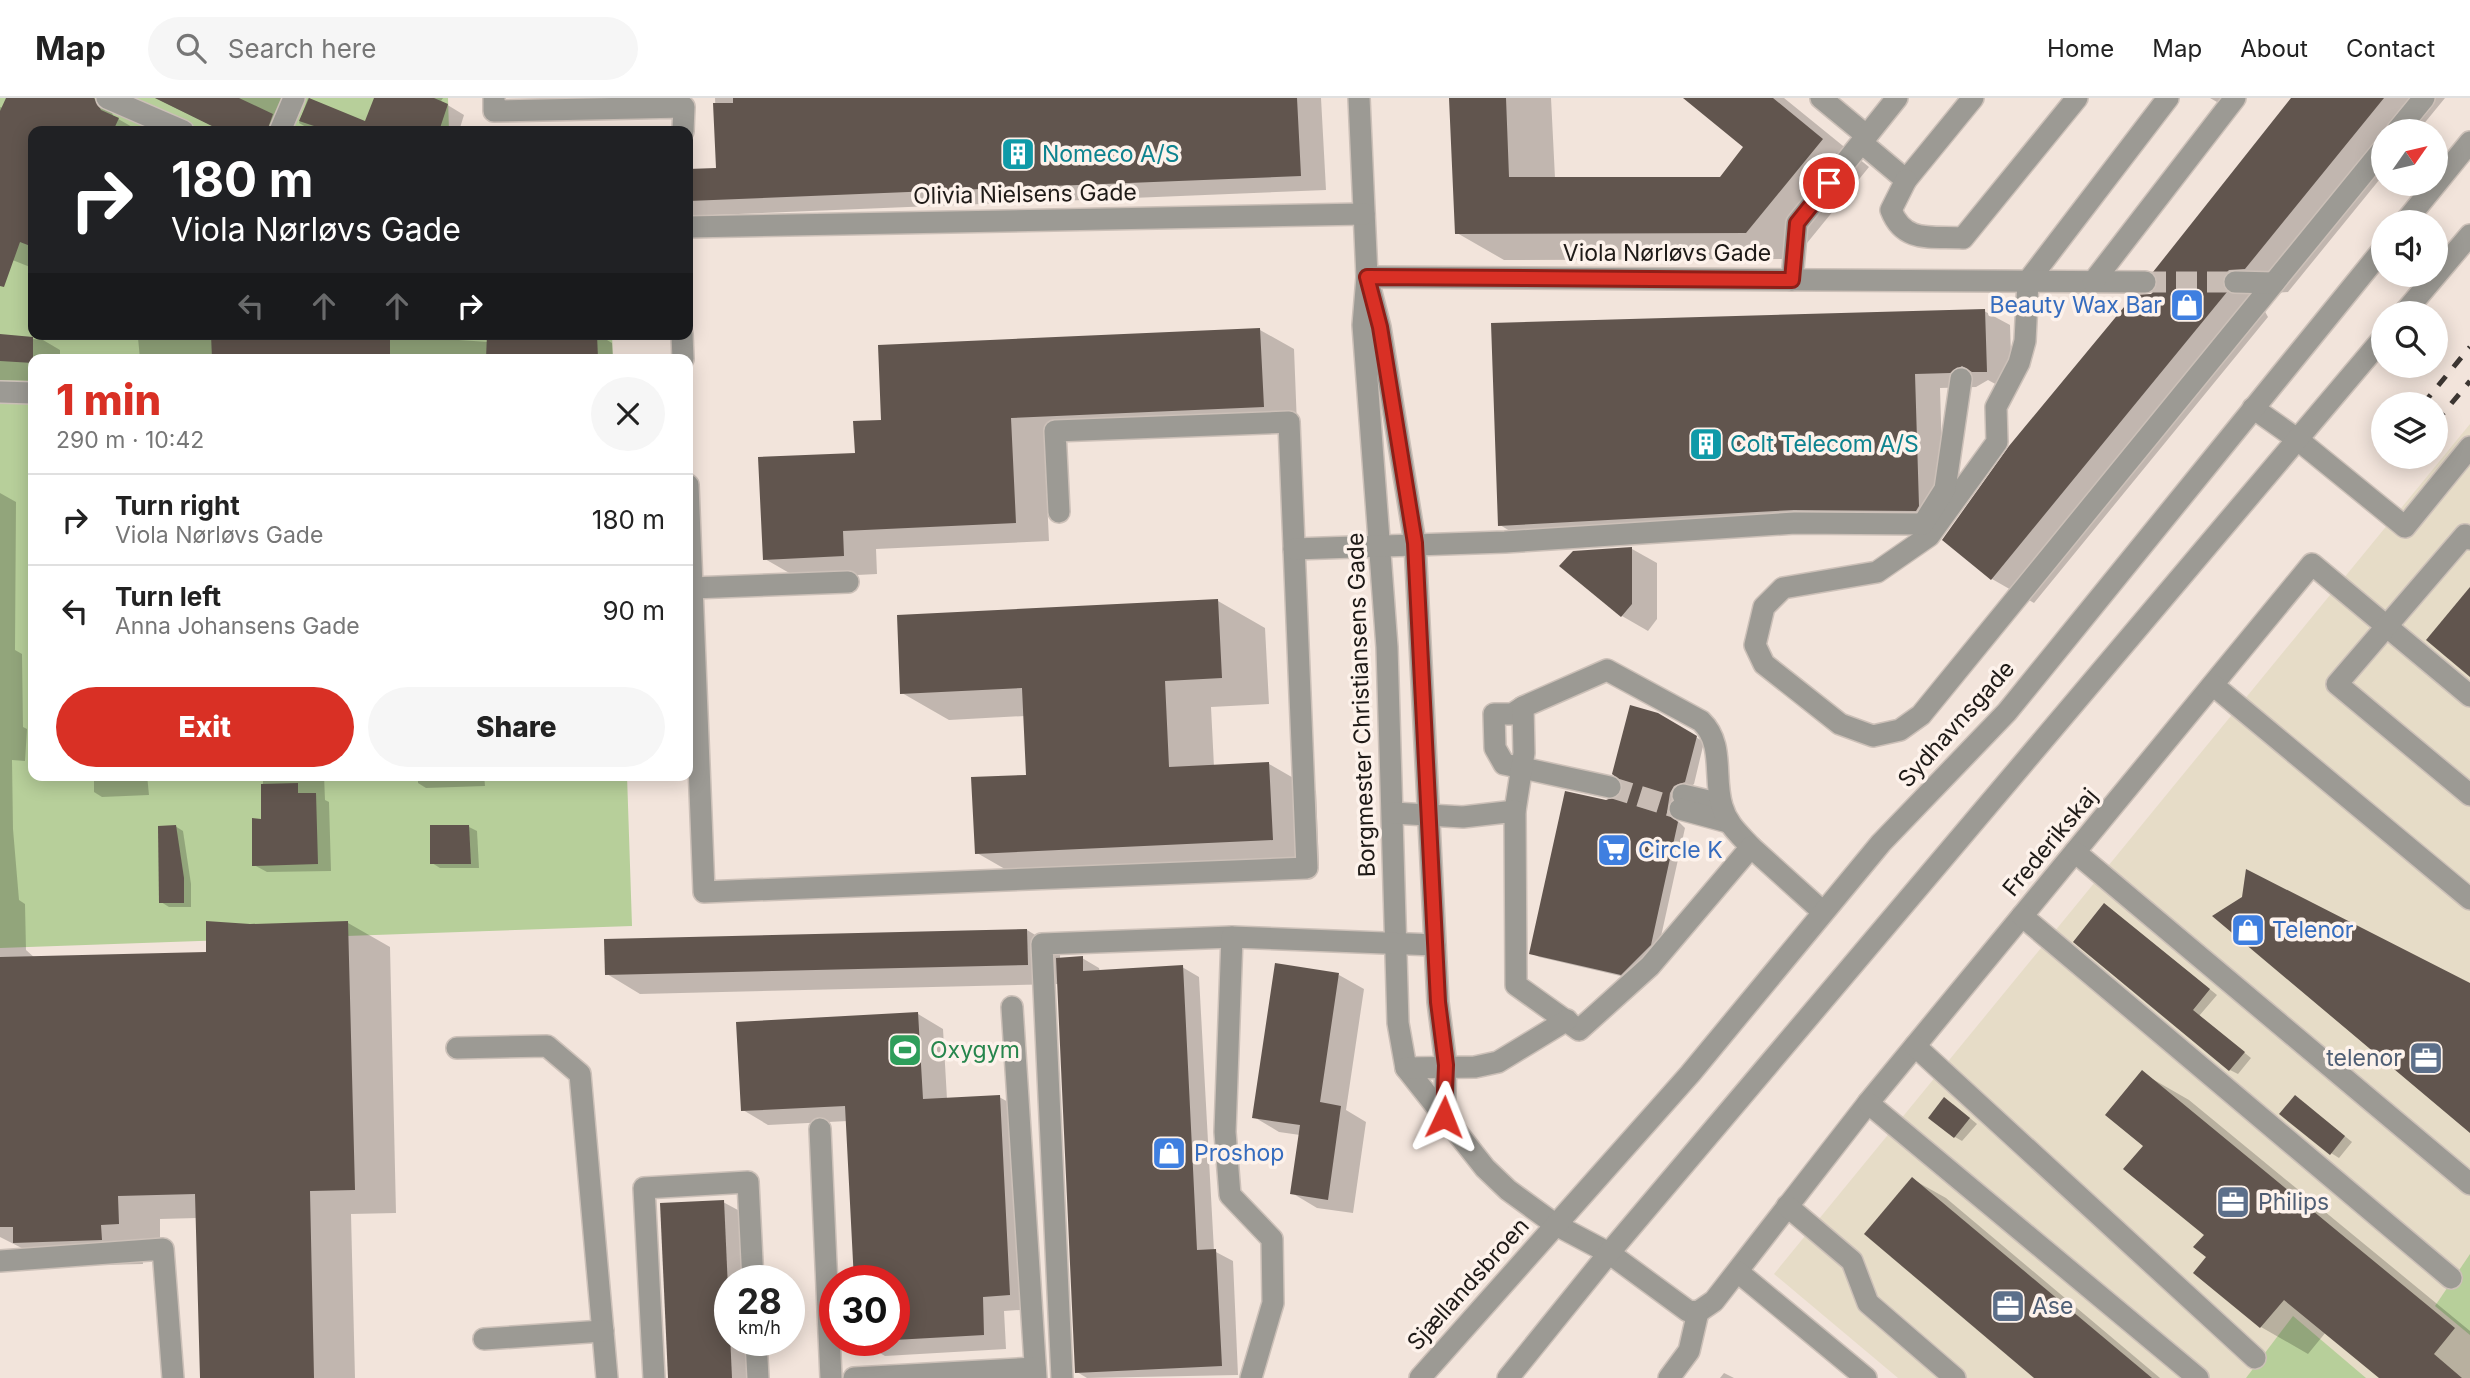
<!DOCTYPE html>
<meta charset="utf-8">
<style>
:root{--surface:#fff;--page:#f6f6f6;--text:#222;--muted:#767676;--line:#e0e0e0;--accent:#d93025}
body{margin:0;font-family:Inter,sans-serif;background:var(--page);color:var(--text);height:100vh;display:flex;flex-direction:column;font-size:26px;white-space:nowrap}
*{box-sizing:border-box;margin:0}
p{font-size:23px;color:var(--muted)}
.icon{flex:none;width:38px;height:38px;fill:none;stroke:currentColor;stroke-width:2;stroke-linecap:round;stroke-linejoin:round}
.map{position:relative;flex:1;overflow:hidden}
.details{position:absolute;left:28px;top:256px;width:665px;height:427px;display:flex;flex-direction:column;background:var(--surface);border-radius:14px;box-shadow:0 4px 18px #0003}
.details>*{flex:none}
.guide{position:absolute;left:28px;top:28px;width:665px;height:214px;border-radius:14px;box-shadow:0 4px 18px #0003;background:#202124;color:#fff;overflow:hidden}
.needle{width:46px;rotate:56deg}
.controls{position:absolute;left:2371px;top:21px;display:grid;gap:14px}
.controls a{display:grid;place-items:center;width:77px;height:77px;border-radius:50%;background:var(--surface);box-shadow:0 4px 18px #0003;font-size:35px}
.speed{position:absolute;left:714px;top:1167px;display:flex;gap:14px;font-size:35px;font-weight:700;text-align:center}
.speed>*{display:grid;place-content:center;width:91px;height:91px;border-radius:50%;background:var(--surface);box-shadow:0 4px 18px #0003;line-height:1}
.speed small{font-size:18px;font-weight:400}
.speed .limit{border:10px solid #d22;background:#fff;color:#111}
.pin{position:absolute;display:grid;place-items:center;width:60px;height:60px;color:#fff;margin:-30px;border:4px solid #fff;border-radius:50%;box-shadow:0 2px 7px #0007}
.me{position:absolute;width:77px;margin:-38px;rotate:2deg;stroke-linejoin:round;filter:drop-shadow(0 0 5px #0008)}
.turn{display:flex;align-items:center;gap:24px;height:147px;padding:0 28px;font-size:32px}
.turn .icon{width:91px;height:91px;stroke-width:2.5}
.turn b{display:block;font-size:49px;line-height:60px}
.lanes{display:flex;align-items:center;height:66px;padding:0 28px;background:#0003;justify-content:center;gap:35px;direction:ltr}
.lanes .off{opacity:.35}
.round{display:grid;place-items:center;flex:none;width:74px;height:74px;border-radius:37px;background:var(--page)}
.headline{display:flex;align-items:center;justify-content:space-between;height:119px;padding:0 28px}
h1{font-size:42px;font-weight:800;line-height:52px;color:var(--accent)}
.primary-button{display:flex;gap:14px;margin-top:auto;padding:14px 28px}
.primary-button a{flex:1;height:80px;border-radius:42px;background:var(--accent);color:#fff;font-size:28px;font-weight:800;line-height:80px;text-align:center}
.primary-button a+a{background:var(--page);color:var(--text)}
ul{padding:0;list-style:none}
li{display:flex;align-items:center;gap:21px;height:91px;padding:0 28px;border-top:2px solid var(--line)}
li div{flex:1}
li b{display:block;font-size:26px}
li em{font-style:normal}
header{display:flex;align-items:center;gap:42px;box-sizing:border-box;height:98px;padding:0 35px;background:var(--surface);border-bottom:2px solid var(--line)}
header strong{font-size:33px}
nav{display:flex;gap:38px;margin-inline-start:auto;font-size:24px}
.search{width:490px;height:63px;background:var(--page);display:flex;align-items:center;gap:18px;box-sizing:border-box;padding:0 24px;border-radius:38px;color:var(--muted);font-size:26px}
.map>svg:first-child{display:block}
.commercial{fill:#e6dcc7}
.green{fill:#b7cf9a}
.shadow{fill:#0003}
.building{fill:#61554e}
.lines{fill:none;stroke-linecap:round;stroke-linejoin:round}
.minor-tunnel{stroke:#c8bcb4;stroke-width:21;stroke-dasharray:21 10;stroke-linecap:butt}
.minor-casing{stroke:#ccc0b8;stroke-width:24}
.minor{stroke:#9c9a94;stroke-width:21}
.rail{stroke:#3c3632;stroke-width:5;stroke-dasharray:12 12;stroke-linecap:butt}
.route-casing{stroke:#8d1f18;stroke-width:18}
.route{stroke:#d93025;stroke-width:12}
.labels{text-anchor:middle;stroke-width:7;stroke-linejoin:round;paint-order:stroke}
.culture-label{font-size:23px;fill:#0d838f;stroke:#fdf2eb;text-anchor:start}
.street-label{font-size:23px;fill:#1e1a17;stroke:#fdf2eb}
.shop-label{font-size:23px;fill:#366cbe;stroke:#fdf2eb;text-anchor:start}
.leisure-label{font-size:23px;fill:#27864d;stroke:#fdf2eb;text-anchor:start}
.service-label{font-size:23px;fill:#4e5e75;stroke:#fdf2eb;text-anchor:start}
</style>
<header>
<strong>Map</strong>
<div class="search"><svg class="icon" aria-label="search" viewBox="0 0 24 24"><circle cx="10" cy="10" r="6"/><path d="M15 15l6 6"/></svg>Search here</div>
<nav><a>Home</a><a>Map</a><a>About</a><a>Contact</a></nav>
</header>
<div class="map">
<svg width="2470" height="1280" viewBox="0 0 2470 1280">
<rect width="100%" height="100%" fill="#f2e4db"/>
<!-- commercial -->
<path class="commercial" d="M2470 326V1280H1898L1774 1176Z"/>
<!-- green -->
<g class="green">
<path d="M0 0H448L449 33H33V236H612L613 261H33V677H627L632 828 0 850Z"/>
<path d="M2470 1156V1237L2435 1208Z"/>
<path d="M2293 1218 2366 1280H2246Z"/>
</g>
<!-- shadow -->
<g class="shadow">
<path d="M8 0H116L110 5 113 18 134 30 133 33H33V160L30 169 0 157V9L3 10Z"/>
<path d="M155 0H300L285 33H211L213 28Z"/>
<path d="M308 0 366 25 376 0H443L441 3 464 17 459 33H313L299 25Z"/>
<path d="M715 0H1321L1326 92 688 118V73L718 71Z"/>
<path d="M1451 0H1551L1555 80H1720L1746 49 1686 0H1784L1869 69 1794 161 1504 162 1457 135Z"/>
<path d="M2210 0H2232L2224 8Z"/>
<path d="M2296 0H2445L2418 33H2384V76L2288 194 2272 195 2263 210 2268 219 2034 505 1992 481 1945 442 2157 192 2160 183Z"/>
<path d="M1984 213 2010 227 2012 288H1999L1988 282 1976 289 1940 290 1944 423 1525 442 1500 427Z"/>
<path d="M1260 232 1294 251 1297 327 1044 338 1049 443 876 451 877 476 798 480 765 461 883 324Z"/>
<path d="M371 236 488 244 597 236 612 245 613 261H140L138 240Z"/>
<path d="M0 238 43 242 60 252V261H33V283L0 282Z"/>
<path d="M0 395 16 404 15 552 22 556 23 629 27 631 25 663 12 662 13 731 19 802 25 806 26 852 35 860 208 855 250 828 348 825 390 849 396 1115 351 1116 355 1280H201L197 1120 160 1121V1150H142L143 1166 57 1168 0 1139Z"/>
<path d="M1632 451 1657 465V521L1648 533 1622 518 1561 468Z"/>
<path d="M1218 503 1265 530 1269 606 1211 609 1214 669 1269 666 1316 693 1319 768 1024 782 977 755 1028 678 1025 618 949 622 902 595Z"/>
<path d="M1657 616 1704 644 1694 686 1678 698 1675 720 1685 730 1658 852 1629 880 1539 859 1531 855 1606 704 1622 699Z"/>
<path d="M94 677H147L149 697 102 699 94 694Z"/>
<path d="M263 677H324L325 702 329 704 331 773 267 774 254 767 263 723Z"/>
<path d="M418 677H484L485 688 426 690 418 685Z"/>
<path d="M175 728 183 733 191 786V809H169L161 804Z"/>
<path d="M469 729 477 733 479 770H440L432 765Z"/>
<path d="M2105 807 2217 897 2199 918 2251 960 2238 976 2230 972Z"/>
<path d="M1027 832 1060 852V861L1082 860 1099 870 1100 874 1182 869 1199 879 1214 1153 1233 1163 1238 1277 1087 1280 1077 1274 1059 886 640 896 607 876Z"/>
<path d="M1339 877 1364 891 1346 1012 1366 1024 1353 1115 1317 1110 1292 1095 1300 1037 1279 1034 1254 1019Z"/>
<path d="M918 916 943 931 947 1001 999 999 1025 1013 1035 1211 1004 1213 1006 1251 885 1258 859 1243 894 1242V1183H856L848 1023 768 1027 743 1012Z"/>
<path d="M2142 975 2189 1002 2470 1233V1280H2382L2326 1234 2308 1256 2261 1229 2195 1175 2208 1159 2206 1137 2145 1047Z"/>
<path d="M2303 1004 2352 1044 2339 1060 2331 1055Z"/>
<path d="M1953 1006 1977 1026 1962 1043 1955 1039Z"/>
<path d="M1912 1081 1946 1100 2160 1280H2037Z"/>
<path d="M723 1104 749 1118 752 1183H730V1242H755L757 1280H670Z"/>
<path d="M1724 1275 1734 1280H1720Z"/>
</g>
<!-- building -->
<g class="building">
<path d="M6 0H94L101 12 119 20 113 33H33V149L20 144 4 189 0 188V13Z"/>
<path d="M155 0H239L273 16 267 33H222Z"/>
<path d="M309 0 365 23 374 0H434L448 6 439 33H329L299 23Z"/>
<path d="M733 0H1297L1301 78 688 103V71L716 70 713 5H733Z"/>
<path d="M1449 0H1506L1509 79H1720L1743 49 1683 0H1773L1823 41 1746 135 1455 136Z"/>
<path d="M2291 0H2384L2245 171 2229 172 2224 177 2222 184 2227 194 1991 482 1942 442 2009 348 2134 197 2151 196 2156 191 2158 183 2153 174Z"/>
<path d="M1985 211 1987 274H1972L1962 268 1950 275 1915 276 1919 408 1916 413 1794 412 1498 428 1491 225Z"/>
<path d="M1260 230 1264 309 1011 320 1016 425 843 433 844 458 763 462 758 359 855 355 853 323 881 322 878 247Z"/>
<path d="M0 236 33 239V265L0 263Z"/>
<path d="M211 236H390V261H212Z"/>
<path d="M487 236H597L598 261H486Z"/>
<path d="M1632 449V506L1621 519 1559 468 1573 453Z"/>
<path d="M2470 489V579L2426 542Z"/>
<path d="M1218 501 1222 580 1165 583 1169 669 1269 664 1273 742 975 756 971 679 1026 677 1022 590 900 596 897 517Z"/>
<path d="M1630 607 1658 615 1697 638 1685 684 1674 688 1670 695 1667 714 1678 724 1651 847 1621 877 1529 856 1565 693 1606 702 1620 697 1622 684 1612 676Z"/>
<path d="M298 685V695H316L318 766 252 768V720L261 721V686Z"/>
<path d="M176 727 184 780V805H159L158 728Z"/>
<path d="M430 727H469L471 766H430Z"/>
<path d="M2246 771 2470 885V1035L2212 818 2242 799Z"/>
<path d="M2104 805 2210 891 2193 912 2245 954 2229 973 2073 844Z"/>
<path d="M206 823 250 826 348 823 355 1092 310 1093 314 1280H200L195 1096 118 1098 119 1126 101 1127 102 1142 13 1145V1129H0V859L206 854Z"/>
<path d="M1027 831 1028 867 605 877 604 841Z"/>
<path d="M1083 858V873L1183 867 1197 1152 1216 1151 1222 1268 1075 1275 1056 860Z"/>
<path d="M1275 865 1339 875 1320 1004 1341 1008 1328 1102 1290 1096 1300 1027 1252 1020Z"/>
<path d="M918 914 923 1001 1000 997 1010 1197 983 1199 984 1237 894 1242V1183H854L845 1008 741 1013 736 924Z"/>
<path d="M2142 972 2455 1230 2434 1256 2462 1280H2379L2284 1202 2260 1230 2193 1175 2206 1159 2193 1149 2204 1137 2123 1071 2143 1048 2105 1017Z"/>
<path d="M2295 997 2345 1038 2330 1057 2279 1016Z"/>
<path d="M1944 999 1970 1020 1954 1040 1928 1020Z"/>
<path d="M1912 1079 2152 1280H2034L1864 1136Z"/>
<path d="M724 1102 732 1280H668L660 1105Z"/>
</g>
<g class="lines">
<!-- minor-tunnel -->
<g class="minor-tunnel">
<path d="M2145 184H2235"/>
<path d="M1610 689 1680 711"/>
</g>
<!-- minor casing -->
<g class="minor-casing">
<g id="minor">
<path d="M107 0 183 33"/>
<path d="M494 0V13L684 9 683 33"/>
<path d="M1359 0 1367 179 1363 227 1387 549 1398 925 1406 970 1485 1070 1508 1092 1556 1127 1609 1155 1688 1213 1698 1214 1714 1203 1868 1005 2312 466 2470 598"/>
<path d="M1821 0 1867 38"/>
<path d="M2168 0 2028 183 2025 243 2019 265 1996 309 1997 344 1929 438 1877 474 1783 490 1764 509 1755 547 1764 566 1840 626 1873 638 1900 632 1921 617 2384 50"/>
<path d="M280 33 294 0"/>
<path d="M2397 33 2424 0"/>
<path d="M1862 45 1906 82 1973 0"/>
<path d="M1906 82 1891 112C1904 146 1932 138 1963 140L2077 0"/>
<path d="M2405 124 2470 44"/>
<path d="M688 129 1364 116"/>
<path d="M1367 179 2145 184"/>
<path d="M1792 182 1797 125 1897 0"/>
<path d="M2093 184 2235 0"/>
<path d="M2235 184 2274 185"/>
<path d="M1371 194 1380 229 1415 445 1438 904 1446 967 1444 1019"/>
<path d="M2404 215 2470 137"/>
<path d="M682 236 683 261"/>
<path d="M0 294 33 295"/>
<path d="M2253 310 2297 341 2405 429 2470 349"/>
<path d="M688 387 704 794 1307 770 1289 324 1055 333 1059 414"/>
<path d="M2470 441 2465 437 2337 586 2470 697"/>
<path d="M1294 451 1505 444 1795 425 1923 426 1945 391 1961 281"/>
<path d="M692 490 848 484"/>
<path d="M2213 587 2470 801"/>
<path d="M1523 609 1512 616H1494L1495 650 1504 666 1610 689"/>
<path d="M1683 697 1721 706"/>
<path d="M1680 711 1728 724"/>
<path d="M1515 713 1524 655 1523 609 1607 572 1701 623C1725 646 1713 679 1722 708 1727 726 1739 736 1751 749"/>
<path d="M1393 715 1463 719 1515 713 1516 887 1579 932 1650 868 1751 749 1823 814"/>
<path d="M2075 754 2470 1086"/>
<path d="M2022 818 2451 1180"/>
<path d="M1012 909 1036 1280"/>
<path d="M1915 948 2255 1260"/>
<path d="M457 950 547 948 580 976 607 1280"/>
<path d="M1406 970 1475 969 1498 964 1567 922"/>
<path d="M1868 1005 2198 1280"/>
<path d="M820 1031 831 1280"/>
<path d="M1787 1108 1852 1163 1868 1205 1955 1280"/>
<path d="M0 1163 163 1151 173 1280"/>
<path d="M1738 1174 1866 1280"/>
<path d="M484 1241 603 1233"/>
<path d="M756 1242 758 1280"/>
<path d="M654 1280 644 1090 748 1084 753 1183"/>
<path d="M854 1280 1035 1270"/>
<path d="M1062 1280 1042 846 1232 839"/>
<path d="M1251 1280 1273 1205 1272 1141 1230 1097 1225 1034 1232 839 1435 847"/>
<path d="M1420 1280 1690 976 1881 745 2007 614 2384 150"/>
<path d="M1508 1280 1609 1155 2384 239"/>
<path d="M1669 1280 1689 1253 1698 1214"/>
</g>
</g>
<!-- minor -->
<use href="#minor" class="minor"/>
<!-- rail -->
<g class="rail">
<path d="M2423 306 2470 249"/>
<path d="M2436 324 2470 283"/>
</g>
</g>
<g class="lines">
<!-- route casing -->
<g class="route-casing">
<path id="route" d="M1444 1019 1446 967 1438 904 1415 445 1380 229 1367 179 1792 182 1797 125 1829 85"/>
</g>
<!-- route -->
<use href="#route" class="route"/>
</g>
<!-- icons -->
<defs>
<g id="building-square" transform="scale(1.75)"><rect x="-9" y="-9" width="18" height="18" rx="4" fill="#0f9aa8" stroke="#fdf2eb"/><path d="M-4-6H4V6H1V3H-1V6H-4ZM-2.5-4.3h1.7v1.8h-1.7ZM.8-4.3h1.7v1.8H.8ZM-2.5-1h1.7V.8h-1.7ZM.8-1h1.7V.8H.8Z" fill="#fff"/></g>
<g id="shop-square" transform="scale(1.75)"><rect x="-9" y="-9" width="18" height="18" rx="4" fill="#3f7fe0" stroke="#fdf2eb"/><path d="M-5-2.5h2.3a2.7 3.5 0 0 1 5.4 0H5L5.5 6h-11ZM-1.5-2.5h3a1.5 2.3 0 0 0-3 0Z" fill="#fff"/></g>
<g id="supermarket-square" transform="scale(1.75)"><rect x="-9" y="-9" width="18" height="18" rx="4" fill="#3f7fe0" stroke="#fdf2eb"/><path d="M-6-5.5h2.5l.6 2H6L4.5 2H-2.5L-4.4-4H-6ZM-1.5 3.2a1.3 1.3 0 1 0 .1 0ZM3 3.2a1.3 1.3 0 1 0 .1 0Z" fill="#fff"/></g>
<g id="stadium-square" transform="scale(1.75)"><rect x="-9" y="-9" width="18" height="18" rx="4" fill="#2e9e5b" stroke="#fdf2eb"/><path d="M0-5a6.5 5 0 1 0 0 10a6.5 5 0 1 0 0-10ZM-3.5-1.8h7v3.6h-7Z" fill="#fff"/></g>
<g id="office-square" transform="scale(1.75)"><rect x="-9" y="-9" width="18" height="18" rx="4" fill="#5c6f8a" stroke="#fdf2eb"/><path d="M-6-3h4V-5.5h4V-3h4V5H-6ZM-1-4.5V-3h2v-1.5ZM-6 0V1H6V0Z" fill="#fff"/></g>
</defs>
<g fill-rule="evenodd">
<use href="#building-square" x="1018" y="56"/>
<use href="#shop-square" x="2187" y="207"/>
<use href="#building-square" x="1706" y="346"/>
<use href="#supermarket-square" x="1614" y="752"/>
<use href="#shop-square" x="2248" y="832"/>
<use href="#stadium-square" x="905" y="952"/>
<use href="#office-square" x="2426" y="960"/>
<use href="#shop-square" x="1169" y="1055"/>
<use href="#office-square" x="2233" y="1104"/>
<use href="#office-square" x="2008" y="1208"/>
</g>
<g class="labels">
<!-- culture labels -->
<g class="culture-label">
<text x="1042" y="64">Nomeco A/S</text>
<text x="1730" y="354">Colt Telecom A/S</text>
</g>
<!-- street labels -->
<g class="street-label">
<text transform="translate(1025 96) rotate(-1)" y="8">Olivia Nielsens Gade</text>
<text x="1667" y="163">Viola Nørløvs Gade</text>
<text transform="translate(1361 607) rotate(-92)" y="8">Borgmester Christiansens Gade</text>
<text transform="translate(1956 626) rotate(-48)" y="8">Sydhavnsgade</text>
<text transform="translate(2050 744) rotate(-50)" y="8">Frederikskaj</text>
<text transform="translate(1468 1186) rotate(-48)" y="8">Sjællandsbroen</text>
</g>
<!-- shop labels -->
<g class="shop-label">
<text x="2162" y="215" text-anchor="end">Beauty Wax Bar</text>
<text x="1638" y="760">Circle K</text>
<text x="2272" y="840">Telenor</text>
<text x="1194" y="1063">Proshop</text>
</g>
<!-- leisure labels -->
<g class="leisure-label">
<text x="930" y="960">Oxygym</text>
</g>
<!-- service labels -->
<g class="service-label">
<text x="2402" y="968" text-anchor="end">telenor</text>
<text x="2258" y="1112">Philips</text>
<text x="2032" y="1216">Ase</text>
</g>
</g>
</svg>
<div class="controls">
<a><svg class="needle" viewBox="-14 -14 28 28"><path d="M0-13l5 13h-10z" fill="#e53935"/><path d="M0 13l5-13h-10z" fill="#767676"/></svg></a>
<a><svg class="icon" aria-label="sound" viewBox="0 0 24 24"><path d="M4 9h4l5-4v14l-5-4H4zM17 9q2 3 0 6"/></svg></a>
<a><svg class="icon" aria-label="search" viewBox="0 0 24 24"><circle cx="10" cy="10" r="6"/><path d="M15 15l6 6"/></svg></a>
<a><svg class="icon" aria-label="layers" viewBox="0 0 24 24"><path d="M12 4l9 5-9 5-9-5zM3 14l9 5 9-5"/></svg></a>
</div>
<div class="speed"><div>28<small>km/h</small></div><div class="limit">30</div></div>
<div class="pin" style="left:1829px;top:85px;background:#d93025"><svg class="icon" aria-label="arrive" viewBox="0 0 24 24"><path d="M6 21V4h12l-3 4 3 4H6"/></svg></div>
<svg class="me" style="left:1444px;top:1019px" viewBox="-20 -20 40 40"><path d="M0-17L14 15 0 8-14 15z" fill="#d93025" stroke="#fff" stroke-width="4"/></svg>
<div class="guide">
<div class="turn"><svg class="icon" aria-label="right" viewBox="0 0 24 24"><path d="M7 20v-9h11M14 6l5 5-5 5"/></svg><div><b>180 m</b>Viola Nørløvs Gade</div></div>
<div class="lanes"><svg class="icon off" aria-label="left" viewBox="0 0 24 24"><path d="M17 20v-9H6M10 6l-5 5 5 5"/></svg><svg class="icon off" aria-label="ahead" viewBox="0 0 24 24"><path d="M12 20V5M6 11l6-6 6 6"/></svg><svg class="icon off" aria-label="ahead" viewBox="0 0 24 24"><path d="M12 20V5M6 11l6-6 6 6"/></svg><svg class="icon" aria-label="right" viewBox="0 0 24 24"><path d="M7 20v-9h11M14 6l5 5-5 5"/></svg></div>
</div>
<section class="details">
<div class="headline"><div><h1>1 min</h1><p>290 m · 10:42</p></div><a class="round"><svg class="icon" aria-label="close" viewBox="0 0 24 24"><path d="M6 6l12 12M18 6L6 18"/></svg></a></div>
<ul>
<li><svg class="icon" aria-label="right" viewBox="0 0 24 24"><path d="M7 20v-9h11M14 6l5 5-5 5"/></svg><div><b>Turn right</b><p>Viola Nørløvs Gade</p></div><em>180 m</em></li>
<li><svg class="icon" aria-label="left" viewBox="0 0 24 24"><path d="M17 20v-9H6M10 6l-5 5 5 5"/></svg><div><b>Turn left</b><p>Anna Johansens Gade</p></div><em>90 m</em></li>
</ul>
<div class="primary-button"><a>Exit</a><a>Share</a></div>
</section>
</div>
